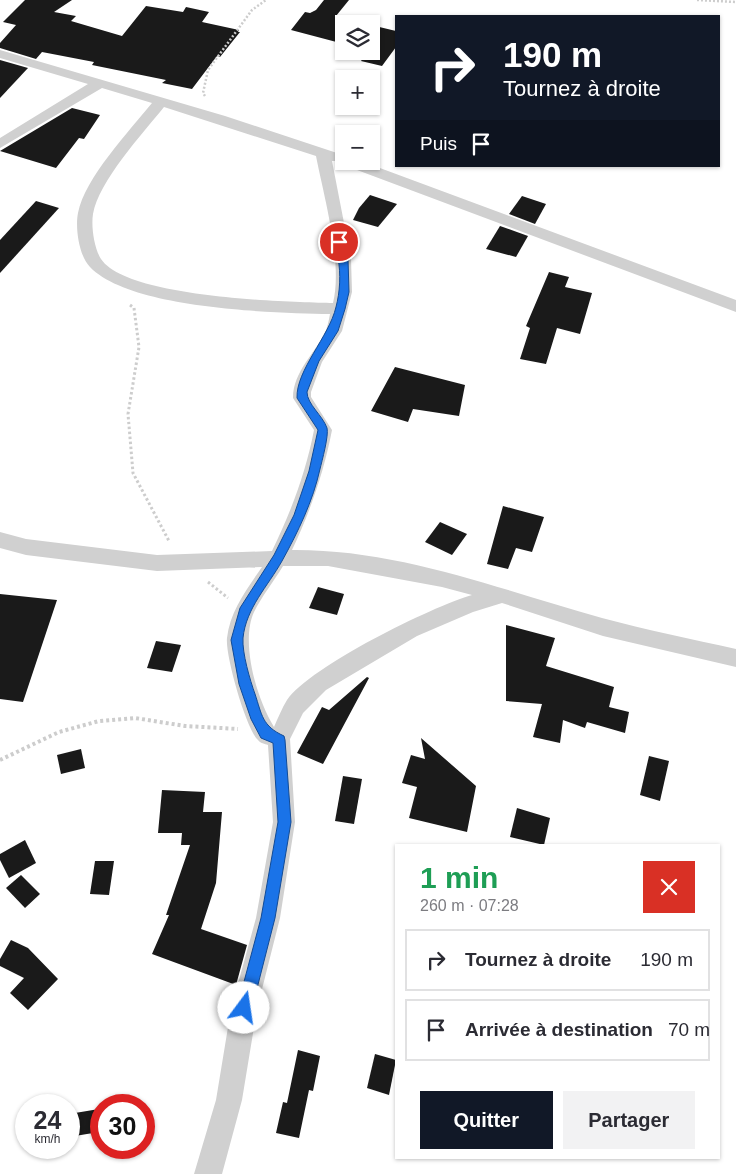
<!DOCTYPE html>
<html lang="fr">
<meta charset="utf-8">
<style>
:root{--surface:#fff;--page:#f2f2f3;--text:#2b2b33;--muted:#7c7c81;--line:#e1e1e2;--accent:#111827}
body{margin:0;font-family:Helvetica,sans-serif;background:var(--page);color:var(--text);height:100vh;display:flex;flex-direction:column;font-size:19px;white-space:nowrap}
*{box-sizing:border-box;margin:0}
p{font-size:16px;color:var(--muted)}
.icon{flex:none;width:28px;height:28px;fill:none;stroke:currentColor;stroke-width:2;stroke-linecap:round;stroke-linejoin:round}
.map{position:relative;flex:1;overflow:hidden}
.panel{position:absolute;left:395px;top:844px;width:325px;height:315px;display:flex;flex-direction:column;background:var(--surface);border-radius:0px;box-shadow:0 1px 4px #0004}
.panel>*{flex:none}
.top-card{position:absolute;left:395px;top:15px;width:325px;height:152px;border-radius:0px;box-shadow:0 1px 4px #0004;background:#111827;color:#fff;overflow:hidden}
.tools{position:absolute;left:335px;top:15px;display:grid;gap:10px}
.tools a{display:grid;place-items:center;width:45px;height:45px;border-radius:0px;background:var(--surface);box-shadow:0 1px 4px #0004;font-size:25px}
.speed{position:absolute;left:15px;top:1094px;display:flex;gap:10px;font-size:25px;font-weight:700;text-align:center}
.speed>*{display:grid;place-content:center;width:65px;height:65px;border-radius:50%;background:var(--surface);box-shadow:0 1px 4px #0004;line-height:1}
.speed small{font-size:12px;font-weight:400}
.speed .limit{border:8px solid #d22;background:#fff;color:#111}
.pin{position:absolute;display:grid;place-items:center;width:42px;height:42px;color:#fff;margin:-21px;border:2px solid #fff;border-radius:50%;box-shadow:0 1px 5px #0007}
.me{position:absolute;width:55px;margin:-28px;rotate:14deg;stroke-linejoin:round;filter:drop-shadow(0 0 4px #0008)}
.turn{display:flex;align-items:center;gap:18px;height:105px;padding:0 25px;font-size:22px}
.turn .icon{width:65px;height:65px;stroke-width:2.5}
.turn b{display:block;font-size:35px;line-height:42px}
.then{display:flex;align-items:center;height:48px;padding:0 25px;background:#0003;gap:10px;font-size:19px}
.round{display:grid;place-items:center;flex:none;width:52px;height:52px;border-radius:0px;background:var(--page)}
.overview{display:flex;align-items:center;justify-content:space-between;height:85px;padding:0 25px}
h1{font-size:30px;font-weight:800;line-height:38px;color:#1e9e55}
.cta{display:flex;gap:10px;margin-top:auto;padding:10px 25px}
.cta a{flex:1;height:58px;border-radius:0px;background:var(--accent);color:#fff;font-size:20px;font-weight:800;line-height:58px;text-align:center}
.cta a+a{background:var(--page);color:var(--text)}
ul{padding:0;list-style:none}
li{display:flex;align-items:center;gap:15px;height:62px;margin:0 10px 8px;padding:0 15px;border:2px solid var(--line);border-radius:0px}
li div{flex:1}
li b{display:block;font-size:19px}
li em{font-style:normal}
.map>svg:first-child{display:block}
.building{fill:#1a1a1a}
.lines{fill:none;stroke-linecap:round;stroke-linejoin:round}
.path-far2{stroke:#cdcdcd;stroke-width:2.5;stroke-dasharray:2 2;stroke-linecap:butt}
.path-far1{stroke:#cdcdcd;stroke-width:3;stroke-dasharray:2.5 2.5;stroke-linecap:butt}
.path{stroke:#cdcdcd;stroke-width:4;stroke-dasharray:3 3;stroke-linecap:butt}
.street{fill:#d0d0d0;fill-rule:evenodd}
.route{fill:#1a73e8;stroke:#114b97}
</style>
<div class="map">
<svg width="736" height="1174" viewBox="0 0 736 1174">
<rect width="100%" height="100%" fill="#fff"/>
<!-- building -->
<g class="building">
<path d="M25 0H72L54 12 76 16 71 21 122 36 146 6 183 12 186 7 209 12 202 22 239 30 238 32H240L220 57 217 56 192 89 162 83 166 80 92 65 94 62 42 52 36 59 0 48V43L16 25 3 22Z"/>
<path d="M324 0H349L336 16 365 24H344V44L291 30 305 12 310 13 316 10Z"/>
<path d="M371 25 396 31V47L382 66 361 61 368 51H371Z"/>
<path d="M0 60 28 68 0 98Z"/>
<path d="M72 108 100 115 84 139 79 138 56 168 0 151Z"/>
<path d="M370 195 397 204 378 227 353 220 359 208Z"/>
<path d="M522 196 546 204 535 224 509 214Z"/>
<path d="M36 201 59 208 0 273V240Z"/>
<path d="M500 226 528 236 516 257 486 249Z"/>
<path d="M549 272 569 277 565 287 592 293 580 334 557 328 546 364 520 359 530 328 526 326Z"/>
<path d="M395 367 465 385 459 416 413 409 408 422 371 411Z"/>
<path d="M503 506 544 517 532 552 516 548 508 569 487 564Z"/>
<path d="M440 522 467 534 452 555 425 542Z"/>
<path d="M318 587 344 594 337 615 309 608Z"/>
<path d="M0 594 57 600 23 702 0 699Z"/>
<path d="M506 625 555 638 546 666 614 687 609 707 629 712 625 733 587 722 585 728 563 720 560 743 533 737 542 704 506 701Z"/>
<path d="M156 641 181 645 172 672 147 668Z"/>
<path d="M367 677 369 678 323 764 297 753 322 707 329 710Z"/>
<path d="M421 738 476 786 467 832 409 818 417 787 402 783 411 755 425 759Z"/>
<path d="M81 749 85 768 61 774 57 755Z"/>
<path d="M649 756 669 761 660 801 640 795Z"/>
<path d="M343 776 362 779 354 824 335 821Z"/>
<path d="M162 790 205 792 203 812H222L216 883 201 929 247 945 236 985 152 954 169 915H166L190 845H181L182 833H158Z"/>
<path d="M517 808 550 818 544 845 510 837Z"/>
<path d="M25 840 36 863 9 878 0 860V854Z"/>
<path d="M95 861H114L109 895 90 894Z"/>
<path d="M21 875 40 894 25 908 6 888Z"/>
<path d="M11 940 28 948 58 979 28 1010 10 993 24 978 0 966V959Z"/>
<path d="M298 1050 320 1056 313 1091 309 1090 299 1138 276 1133 283 1102 287 1103Z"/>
<path d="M375 1054 396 1060 389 1095 367 1088Z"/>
<path d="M99 1109V1132L69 1137V1114Z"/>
</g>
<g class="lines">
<!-- path-far2 -->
<g class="path-far2">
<path d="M697 0 736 2"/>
<path d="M205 96 203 93 208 70 252 10 266 0"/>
</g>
<!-- path-far1 -->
<g class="path-far1">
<path d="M130 305 134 308 139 347 128 414 133 473 169 541"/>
<path d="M208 582 228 598"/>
</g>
<!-- path -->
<path class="path" d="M0 760 59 732 99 721 135 718 185 726 238 729"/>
<!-- street -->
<path class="street" d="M0 50 225 116 340 154 344 157V161H361L736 300V312L341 164 339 161H332L351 259 352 292 342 331 322 362 311 392V397L332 430C324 472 310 512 292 550 399 549 501 590 602 618 646 630 692 639 736 649V667L603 636 502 603 473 612 417 636 326 690 303 713 290 739 295 822 280 918 257 1009 242 1100 222 1174H194L216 1100 231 1009 256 918 273 822 268 745C265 744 260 743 258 740 246 729 225 655 227 638 230 611 247 589 262 567L157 571 26 555 0 548V532L26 539 157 555 272 551C291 512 306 472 314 430L293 398C293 371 316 353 326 330 328 325 329 319 330 314 273 313 130 309 90 267 79 256 75 228 78 213 84 179 130 130 152 103L102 88 0 148V138L88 84 0 58ZM164 107 316 156C324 197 343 263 333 303 287 302 127 298 101 259 94 248 91 226 93 214 98 182 143 133 164 107ZM283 566H328L442 587 472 595C431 607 311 666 287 700 282 708 278 718 274 727 257 700 240 642 254 612 262 596 274 581 283 566Z"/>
</g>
<!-- route -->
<path class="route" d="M336 239 344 242 348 259 349 292 345 309 338 331 319 361 307 392C307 404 323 416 327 428 329 435 322 461 320 469 313 501 298 532 282 561 268 586 246 608 243 638 242 653 250 680 255 694 262 715 262 726 284 736L285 740 291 822 275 918 252 1008 249 1014 244 1016 239 1014 237 1008 261 918 278 822 273 743 261 738 251 719 239 684 231 640 240 608 274 555 294 515 309 471 318 430 297 398C296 370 329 337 336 307 340 292 341 274 338 258 338 252 334 245 336 239Z"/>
</svg>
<div class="tools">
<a><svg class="icon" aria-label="layers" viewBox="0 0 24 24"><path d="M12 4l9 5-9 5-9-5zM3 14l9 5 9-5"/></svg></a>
<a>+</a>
<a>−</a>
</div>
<div class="speed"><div>24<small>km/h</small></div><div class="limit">30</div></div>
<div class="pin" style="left:339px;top:242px;background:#d93025"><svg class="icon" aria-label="arrive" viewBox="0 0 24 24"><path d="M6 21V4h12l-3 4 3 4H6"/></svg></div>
<svg class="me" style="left:244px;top:1008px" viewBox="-20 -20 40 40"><circle r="19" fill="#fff"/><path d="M0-13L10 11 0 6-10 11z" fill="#1a73e8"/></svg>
<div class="top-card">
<div class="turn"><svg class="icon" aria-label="right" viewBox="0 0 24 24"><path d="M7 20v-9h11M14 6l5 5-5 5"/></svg><div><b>190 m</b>Tournez à droite</div></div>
<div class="then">Puis<svg class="icon" aria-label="arrive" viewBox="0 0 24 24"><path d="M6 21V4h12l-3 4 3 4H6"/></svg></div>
</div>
<section class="panel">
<div class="overview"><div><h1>1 min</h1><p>260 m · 07:28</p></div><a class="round" style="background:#d93025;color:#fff"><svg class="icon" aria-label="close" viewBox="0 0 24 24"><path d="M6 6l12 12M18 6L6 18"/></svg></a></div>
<ul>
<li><svg class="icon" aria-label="right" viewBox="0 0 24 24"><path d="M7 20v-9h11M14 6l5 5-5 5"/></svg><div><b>Tournez à droite</b></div><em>190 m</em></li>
<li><svg class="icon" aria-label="arrive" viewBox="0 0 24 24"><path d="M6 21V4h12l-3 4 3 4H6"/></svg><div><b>Arrivée à destination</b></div><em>70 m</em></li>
</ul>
<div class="cta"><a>Quitter</a><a>Partager</a></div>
</section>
</div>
